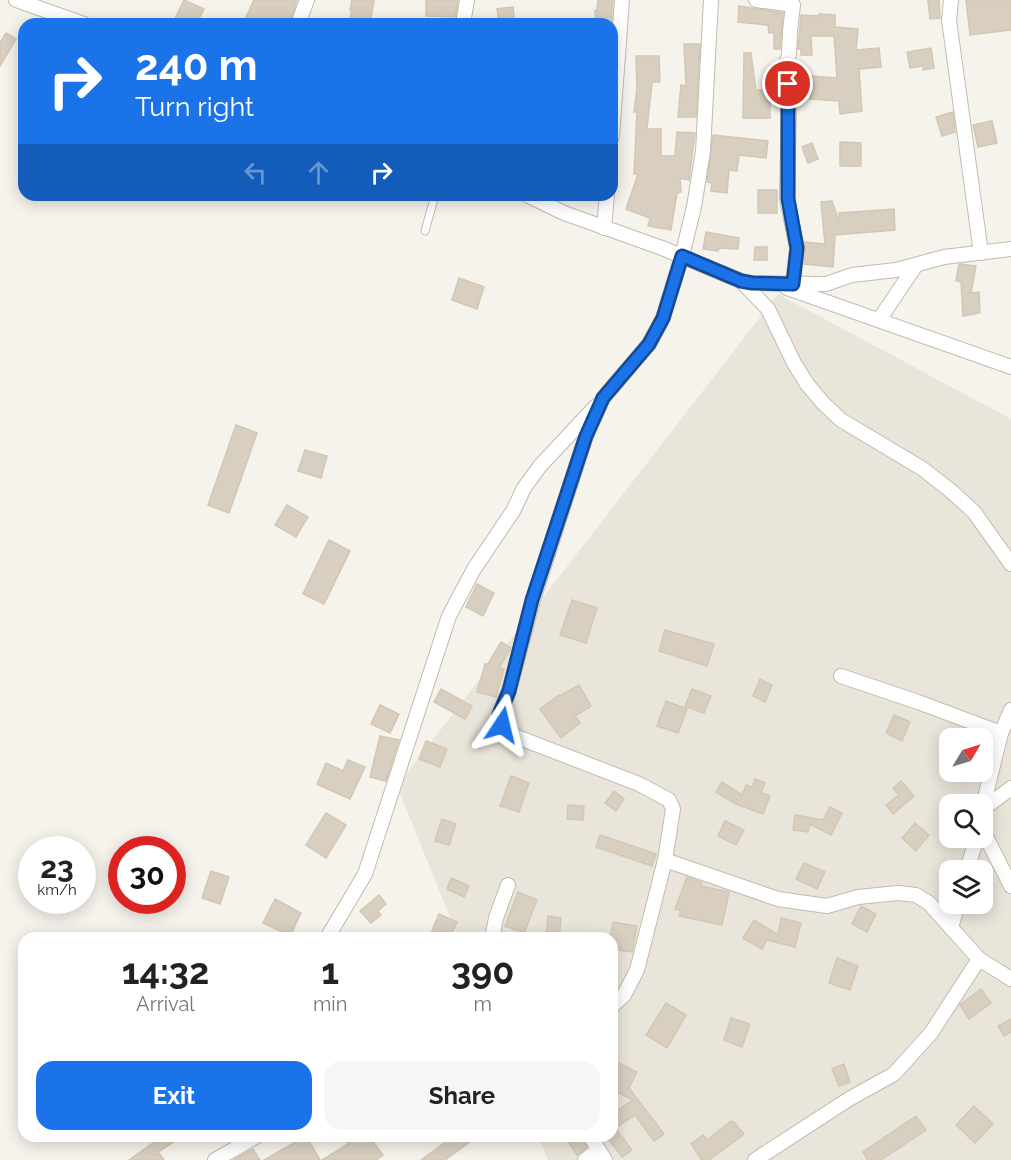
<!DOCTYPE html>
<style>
:root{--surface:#fff;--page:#f6f6f6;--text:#222;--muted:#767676;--accent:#1a73e8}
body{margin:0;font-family:Raleway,sans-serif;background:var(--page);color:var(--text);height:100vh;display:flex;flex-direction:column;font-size:22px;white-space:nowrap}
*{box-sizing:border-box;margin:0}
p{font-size:20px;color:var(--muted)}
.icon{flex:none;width:33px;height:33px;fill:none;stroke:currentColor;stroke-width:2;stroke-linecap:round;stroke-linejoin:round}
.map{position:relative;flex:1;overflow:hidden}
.details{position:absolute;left:18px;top:932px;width:600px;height:210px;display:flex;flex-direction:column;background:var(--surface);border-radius:18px;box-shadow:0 3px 15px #0003}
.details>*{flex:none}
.guide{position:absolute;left:18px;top:18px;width:600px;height:183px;border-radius:18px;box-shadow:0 3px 15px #0003;background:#1a73e8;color:#fff;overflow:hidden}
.needle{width:39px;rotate:52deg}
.buttons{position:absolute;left:939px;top:728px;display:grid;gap:12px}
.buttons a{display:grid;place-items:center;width:54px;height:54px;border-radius:12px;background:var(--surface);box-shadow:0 3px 15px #0003;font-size:30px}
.speed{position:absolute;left:18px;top:836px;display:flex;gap:12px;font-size:30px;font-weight:700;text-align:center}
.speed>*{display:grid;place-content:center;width:78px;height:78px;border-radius:50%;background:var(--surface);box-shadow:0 3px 15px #0003;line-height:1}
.speed small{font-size:15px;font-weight:400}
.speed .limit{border:9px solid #d22;background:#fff;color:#111}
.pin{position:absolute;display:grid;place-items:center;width:51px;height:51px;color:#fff;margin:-26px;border:3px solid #fff;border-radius:50%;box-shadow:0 2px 6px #0007}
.me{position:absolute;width:66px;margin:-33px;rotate:10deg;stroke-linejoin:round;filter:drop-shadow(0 0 4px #0008)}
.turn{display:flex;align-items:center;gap:21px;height:126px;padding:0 18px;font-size:27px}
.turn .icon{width:78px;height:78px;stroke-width:2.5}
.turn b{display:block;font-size:42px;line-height:51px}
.lanes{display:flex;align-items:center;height:57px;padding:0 18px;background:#0003;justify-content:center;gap:30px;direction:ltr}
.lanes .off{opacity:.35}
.eta{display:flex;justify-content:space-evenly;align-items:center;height:102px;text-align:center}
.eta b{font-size:36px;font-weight:700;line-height:42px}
.cta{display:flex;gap:12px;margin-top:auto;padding:12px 18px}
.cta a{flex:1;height:69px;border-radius:18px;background:var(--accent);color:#fff;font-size:24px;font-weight:700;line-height:69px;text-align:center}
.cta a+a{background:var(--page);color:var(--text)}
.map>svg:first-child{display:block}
.residential{fill:#eae5da;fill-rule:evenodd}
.building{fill:#d8cfc1;stroke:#d3c7b4;stroke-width:1.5}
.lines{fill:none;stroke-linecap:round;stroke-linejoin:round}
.service-casing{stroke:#c2bbae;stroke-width:9}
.minor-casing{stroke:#c2bbae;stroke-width:16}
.service{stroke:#fff;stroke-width:7}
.minor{stroke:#fff;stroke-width:14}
.route-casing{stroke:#114b97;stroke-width:15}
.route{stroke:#1a73e8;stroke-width:10}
</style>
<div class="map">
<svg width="1011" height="1160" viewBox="0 0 1011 1160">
<rect width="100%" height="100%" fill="#f6f3ec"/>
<!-- residential -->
<path class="residential" d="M778 294 1011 419V1160H548L538 1136H612V938L458 937 397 786ZM950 738H982V771H950ZM950 804H982V837H950ZM950 870H982V903H950Z"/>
<!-- building -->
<g class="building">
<path d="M184 0 204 9 196 24H180L174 21Z"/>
<path d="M254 0H297L289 24H243Z"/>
<path d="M352 0H374L370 24H349L352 10H350Z"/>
<path d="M426 0H458L455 17 426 16Z"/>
<path d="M598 0H613L611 24H596L595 10H597Z"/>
<path d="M928 0H939L940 18 930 19Z"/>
<path d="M966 0H1011V30L970 35Z"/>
<path d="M739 6 783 13 780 49H774V32L769 33 768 25 738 22Z"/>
<path d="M513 7 515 24H499L497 9Z"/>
<path d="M819 14 835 15V27L858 29 856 50 879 48 881 67 859 69 862 111 840 114 839 101 810 99V76L837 78 834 36H811L812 55H801V49H798L801 15 819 16Z"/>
<path d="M6 33 16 39 0 66V43Z"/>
<path d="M684 44H700L696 117H678L681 85 686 86Z"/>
<path d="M931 48 934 68 923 70V66L910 68 907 52Z"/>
<path d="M744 53H751L756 90H770V118H743Z"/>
<path d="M636 56H659L660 82H652L647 129H661V156H675L677 132 695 133 689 180 680 178 681 192 677 193 671 230 648 226 650 218 626 209 638 174H634L637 112H634L637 88Z"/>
<path d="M953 112 955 132 942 136 936 117Z"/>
<path d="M992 121 997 143 978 147 973 125Z"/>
<path d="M713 135 768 141 766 158 739 155 737 171 729 170 727 193 711 191 712 183 707 182Z"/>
<path d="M840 142 861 143V166H840Z"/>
<path d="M812 143 818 159 808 163 802 147Z"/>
<rect x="758" y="190" width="19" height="23"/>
<path d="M832 201 839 222V213L894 209 895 230 835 235 833 267 804 264 805 242 825 244 821 202Z"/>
<path d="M706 232 739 238 738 249 719 248 718 251 703 249Z"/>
<path d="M755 247H767V260H754Z"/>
<path d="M959 264 976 266 971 293 979 292 980 313 963 316 961 282 956 281Z"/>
<path d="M459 278 484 287 477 309 452 300Z"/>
<path d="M236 425 257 433 229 513 208 505Z"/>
<path d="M305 450 327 456 321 478 298 471Z"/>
<path d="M287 505 308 517 296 537 275 525Z"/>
<path d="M329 540 350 551 324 604 303 594Z"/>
<path d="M477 584 494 593 483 616 466 607Z"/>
<path d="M572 600 597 608 586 643 560 635Z"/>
<path d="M665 630 714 644 707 666 659 651Z"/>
<path d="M501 642 511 648 499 668 504 669 496 697 477 692 485 664H488Z"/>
<path d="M760 679 772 685 765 702 753 696Z"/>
<path d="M579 685 591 706 575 716 580 723 561 738 540 709 559 695 560 696Z"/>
<path d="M441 689 472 706 465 719 434 702Z"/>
<path d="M692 689 711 696 704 713 685 706Z"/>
<path d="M666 701 687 709 678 733 657 726Z"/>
<path d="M380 705 399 714 390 733 371 724Z"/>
<path d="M894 715 910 722 902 741 886 733Z"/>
<path d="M380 736 399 740 386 781 370 777Z"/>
<path d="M426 741 447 749 440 767 419 759Z"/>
<path d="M348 760 365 767 350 799 317 784 326 763 343 771Z"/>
<path d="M511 776 529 783 519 812 500 806Z"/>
<path d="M755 779 765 783 761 793 770 796 763 814 736 804 716 792 722 782 742 795 746 785 752 787Z"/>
<path d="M901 781 914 796 893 814 886 805 899 795 893 788Z"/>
<path d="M614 791 624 799 616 811 605 803Z"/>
<path d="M568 805 584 806 583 820 567 819Z"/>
<path d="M830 807 842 813 831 835 810 824 808 832 793 830 795 815 823 820Z"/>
<path d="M326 813 346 825 326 858 306 845Z"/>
<path d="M442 819 456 824 449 845 435 841Z"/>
<path d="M725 821 744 830 736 845 718 836Z"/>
<path d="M915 823 929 835 916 851 902 838Z"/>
<path d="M600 835 656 854 652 866 596 847Z"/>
<path d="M804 863 825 872 817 889 796 879Z"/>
<path d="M211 871 229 877 220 904 202 898Z"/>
<path d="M687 877 702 883 701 886 729 892 722 925 679 916 681 911 675 909Z"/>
<path d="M451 878 469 886 464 897 447 889Z"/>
<path d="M518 892 537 900 524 933 505 926Z"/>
<path d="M379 895 386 904 378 911 381 915 371 923 360 911Z"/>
<path d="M275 899 301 913 290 936 263 923Z"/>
<path d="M861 906 876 914 867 932 852 924Z"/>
<path d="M439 914 457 922 450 938H429Z"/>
<path d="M548 916 561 918 559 938H546Z"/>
<path d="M781 918 801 923 795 947 767 940 762 949 743 938 754 920 778 935Z"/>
<path d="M613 922 637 926 632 952 612 949V938H610Z"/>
<path d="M837 958 858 966 850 990 829 983Z"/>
<path d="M981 989 991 1003 969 1019 960 1005Z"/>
<path d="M666 1003 686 1015 667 1048 646 1035Z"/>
<path d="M731 1018 750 1024 742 1047 724 1040Z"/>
<path d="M1011 1019V1032L1004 1036 998 1026Z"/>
<path d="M616 1062 637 1072 629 1088 664 1134 654 1141 635 1115 615 1128 632 1150 622 1157 606 1136 602 1139 600 1136H612V1114L633 1100 612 1090 618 1078 612 1075Z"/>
<path d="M844 1064 850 1082 839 1086 832 1069Z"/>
<path d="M974 1106 993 1124 975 1143 956 1125Z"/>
<path d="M916 1116 926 1130 881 1160H868L863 1152Z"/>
<path d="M731 1121 733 1123 734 1122 744 1134 709 1160H702L691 1144 703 1135 707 1140Z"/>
<path d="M163 1136H183L158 1152 164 1160H129Z"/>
<path d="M306 1136 320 1160H264Z"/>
<path d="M357 1136H369L383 1155 376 1160H322L348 1144 347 1142Z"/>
<path d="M454 1136H478L445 1160H421Z"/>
<path d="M565 1136H581L587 1147 577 1155Z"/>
<path d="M253 1149 260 1160H233Z"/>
</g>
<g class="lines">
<!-- service casing -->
<g class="service-casing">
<path id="service" d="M425 231 435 195"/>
</g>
<!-- minor casing -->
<g class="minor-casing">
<g id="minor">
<path d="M16 0 84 24"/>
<path d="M756 0 793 5 790 31 789 55 786 64 789 103 787 199 797 248 793 283"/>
<path d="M951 0 949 20 981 253"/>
<path d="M298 24 307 0"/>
<path d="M463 24 467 0"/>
<path d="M612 136 622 0"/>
<path d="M527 195 564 213 662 248 741 281 752 283 826 284 852 275 896 270 944 257 1011 249"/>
<path d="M604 228 607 195"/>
<path d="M741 281 768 309 794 363 807 384 823 403 841 420 923 469 951 491 974 512 1011 564"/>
<path d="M787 288 1011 367"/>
<path d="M879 320 916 265"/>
<path d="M841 676 918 702 1001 733"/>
<path d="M983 809 1011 788"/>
<path d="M982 810 1001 733 1011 710"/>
<path d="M982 829 1011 886"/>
<path d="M665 860 778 899 827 906 858 897 898 893 916 895 929 903 979 959 1011 979"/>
<path d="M967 870 977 837"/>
<path d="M951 928 958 903"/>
<path d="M327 938 365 874 449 616 474 569 513 511 524 488 540 466 596 406"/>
<path d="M492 938 496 918 508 885"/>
<path d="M612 1006 624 995 637 970 665 860 673 809 669 800 639 784 512 735 502 725 499 715 509 691 533 600 586 436 603 398 649 344 663 318 682 256 694 207 703 151 711 0"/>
<path d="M590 1136 605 1160"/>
<path d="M215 1160 257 1136"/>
<path d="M585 1160 598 1150"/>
<path d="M755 1160 849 1099 894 1074 931 1033 979 959"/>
</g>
</g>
<!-- service -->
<use href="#service" class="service"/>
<!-- minor -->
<use href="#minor" class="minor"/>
</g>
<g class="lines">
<!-- route casing -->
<g class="route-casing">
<path id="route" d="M502 725 499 715 509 691 532 600 586 436 603 398 649 344 663 318 682 256 741 281 752 283 793 284 797 248 788 199V84"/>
</g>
<!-- route -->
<use href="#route" class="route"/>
</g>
</svg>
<div class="buttons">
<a><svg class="needle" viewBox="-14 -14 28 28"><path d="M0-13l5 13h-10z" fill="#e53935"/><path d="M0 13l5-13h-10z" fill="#767676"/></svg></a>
<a><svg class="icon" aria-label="search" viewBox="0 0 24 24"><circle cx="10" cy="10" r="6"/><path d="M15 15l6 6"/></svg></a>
<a><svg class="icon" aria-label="layers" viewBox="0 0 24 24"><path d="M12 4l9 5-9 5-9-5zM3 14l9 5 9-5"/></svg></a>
</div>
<div class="speed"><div>23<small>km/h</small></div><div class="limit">30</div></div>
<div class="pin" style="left:788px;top:84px;background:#d93025"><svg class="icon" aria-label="arrive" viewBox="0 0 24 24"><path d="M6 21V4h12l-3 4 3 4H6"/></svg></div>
<svg class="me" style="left:502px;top:725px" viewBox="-20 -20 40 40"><path d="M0-17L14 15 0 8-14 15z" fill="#1a73e8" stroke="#fff" stroke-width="4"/></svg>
<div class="guide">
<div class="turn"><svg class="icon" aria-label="right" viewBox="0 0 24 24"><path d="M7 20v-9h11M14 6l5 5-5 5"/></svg><div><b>240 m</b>Turn right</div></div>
<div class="lanes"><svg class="icon off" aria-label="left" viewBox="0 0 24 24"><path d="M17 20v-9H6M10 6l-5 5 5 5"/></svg><svg class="icon off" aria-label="ahead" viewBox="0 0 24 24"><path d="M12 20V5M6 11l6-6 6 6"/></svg><svg class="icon" aria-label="right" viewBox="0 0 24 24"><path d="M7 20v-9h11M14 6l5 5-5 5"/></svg></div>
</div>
<section class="details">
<div class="eta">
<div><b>14:32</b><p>Arrival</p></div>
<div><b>1</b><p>min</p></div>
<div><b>390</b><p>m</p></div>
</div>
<div class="cta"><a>Exit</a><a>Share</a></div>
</section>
</div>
